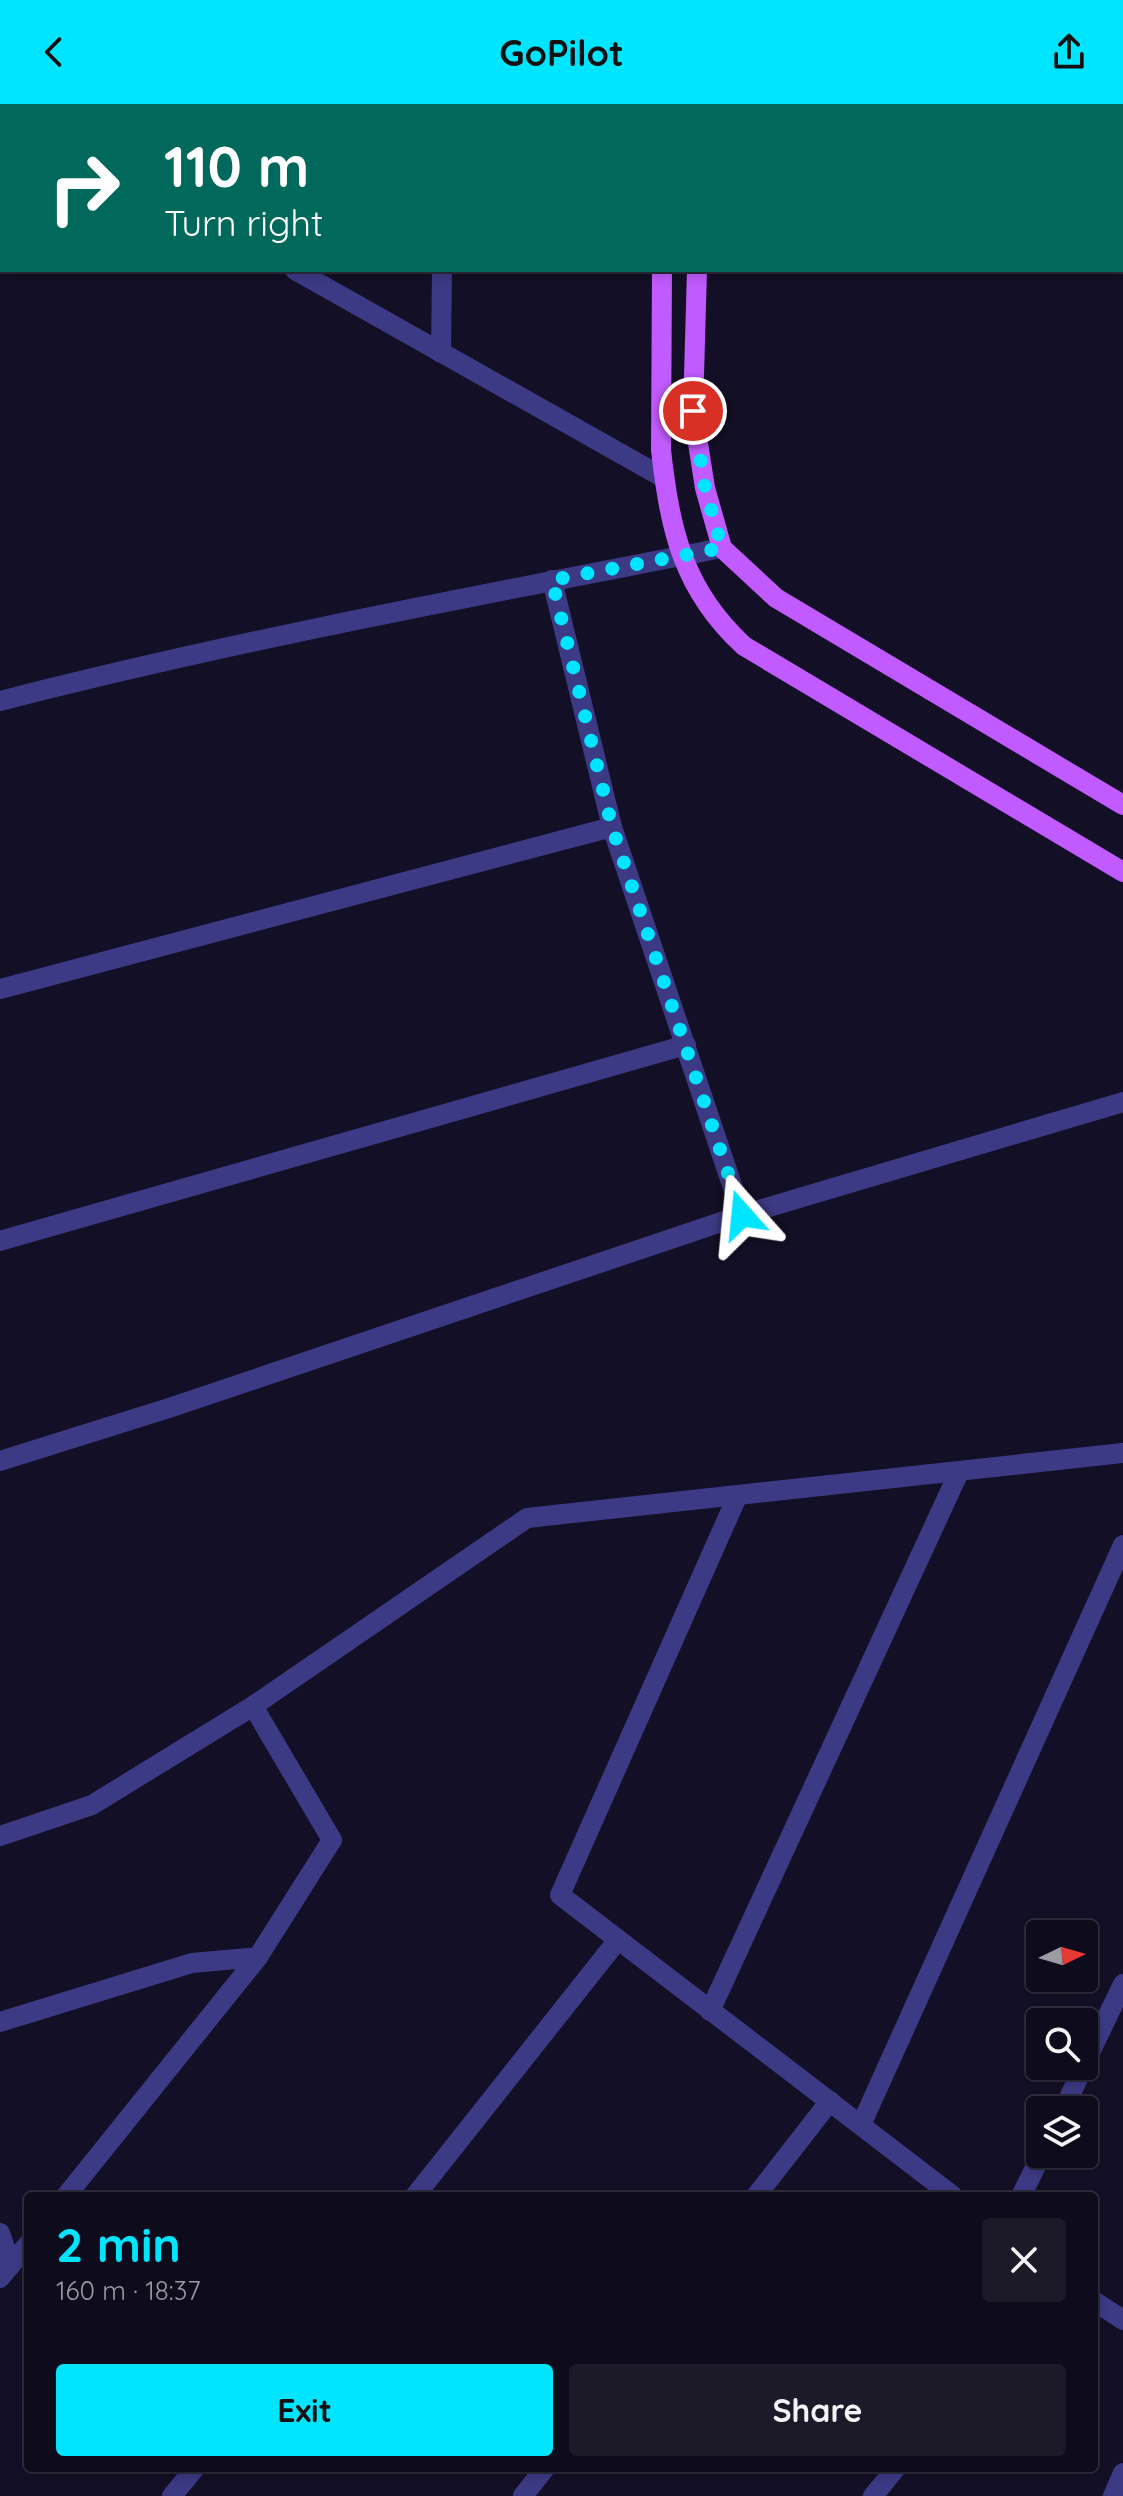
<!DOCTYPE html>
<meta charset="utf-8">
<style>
:root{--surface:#0e0b1c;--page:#1c1929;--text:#f1f3f6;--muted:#9b9ba3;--line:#2e2b3b;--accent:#00e5ff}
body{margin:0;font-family:Quicksand,sans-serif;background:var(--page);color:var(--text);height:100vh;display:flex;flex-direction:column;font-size:30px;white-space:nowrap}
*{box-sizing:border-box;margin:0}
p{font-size:26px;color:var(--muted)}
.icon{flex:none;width:44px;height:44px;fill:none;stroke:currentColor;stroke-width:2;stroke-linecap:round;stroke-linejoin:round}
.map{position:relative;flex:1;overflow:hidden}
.drawer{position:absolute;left:24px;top:2088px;width:1074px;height:280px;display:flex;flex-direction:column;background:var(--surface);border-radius:8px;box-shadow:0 4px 12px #0003,0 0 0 2px var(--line)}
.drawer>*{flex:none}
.banner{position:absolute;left:0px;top:0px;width:1124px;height:168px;box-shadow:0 4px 12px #0003,0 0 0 2px var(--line);background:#00695c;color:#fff;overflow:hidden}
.needle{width:52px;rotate:85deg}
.tools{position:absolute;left:1026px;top:1816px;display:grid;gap:16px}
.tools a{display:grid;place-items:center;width:72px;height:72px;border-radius:8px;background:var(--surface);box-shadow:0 4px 12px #0003,0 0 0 2px var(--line);font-size:40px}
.pin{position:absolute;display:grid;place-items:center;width:68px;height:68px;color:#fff;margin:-34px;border:4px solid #fff;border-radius:50%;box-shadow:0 2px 8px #0007}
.me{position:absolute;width:88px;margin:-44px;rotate:342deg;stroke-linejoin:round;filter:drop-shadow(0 0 6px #0008)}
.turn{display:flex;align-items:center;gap:28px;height:168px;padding:0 32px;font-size:36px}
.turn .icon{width:104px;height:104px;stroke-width:2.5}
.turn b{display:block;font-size:56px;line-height:68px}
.round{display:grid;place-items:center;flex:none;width:84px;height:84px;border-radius:8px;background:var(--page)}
.summary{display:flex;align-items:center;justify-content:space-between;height:136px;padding:0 32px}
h1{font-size:48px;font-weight:700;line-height:60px;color:var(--accent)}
.button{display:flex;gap:16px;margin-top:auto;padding:16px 32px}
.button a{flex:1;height:92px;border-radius:8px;background:var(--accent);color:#111;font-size:32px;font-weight:700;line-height:92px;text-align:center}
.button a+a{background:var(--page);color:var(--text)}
header{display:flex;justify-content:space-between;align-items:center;height:104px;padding:0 32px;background:var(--accent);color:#111;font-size:36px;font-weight:700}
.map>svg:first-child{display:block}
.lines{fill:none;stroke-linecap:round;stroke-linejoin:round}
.minor{stroke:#3d3a85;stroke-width:20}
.major{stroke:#c25bff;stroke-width:20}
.route{stroke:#00e5ff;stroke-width:14;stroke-dasharray:0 25.2}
</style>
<header><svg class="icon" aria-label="back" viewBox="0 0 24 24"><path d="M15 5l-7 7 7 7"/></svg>GoPilot<svg class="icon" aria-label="share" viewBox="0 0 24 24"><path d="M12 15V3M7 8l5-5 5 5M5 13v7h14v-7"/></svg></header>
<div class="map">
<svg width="1123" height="2392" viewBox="0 0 1123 2392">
<rect width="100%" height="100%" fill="#130f26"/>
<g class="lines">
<!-- minor -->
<g class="minor">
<path d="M1 0 5 2"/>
<path d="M417 0 420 2"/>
<path d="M444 2V0"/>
<path d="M295 166 664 374"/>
<path d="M441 249 442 166"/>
<path d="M552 476 612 723 742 1111"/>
<path d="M0 597C238 536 481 491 722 444"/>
<path d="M0 885 612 723"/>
<path d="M0 1137 686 941"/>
<path d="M0 1357 169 1304 742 1111 1123 998"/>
<path d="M737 1393 560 1791 953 2092"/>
<path d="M0 1732 92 1701 253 1602 527 1414 1123 1349"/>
<path d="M710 1907 959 1368"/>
<path d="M0 1918 192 1859 258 1853"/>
<path d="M1084 1961 1123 1880"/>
<path d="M1063 2006 1084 1962"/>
<path d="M861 2021 1123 1441"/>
<path d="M66 2092 258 1853 332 1736 253 1602"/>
<path d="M415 2092 617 1837"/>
<path d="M756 2092 830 1997"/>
<path d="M1021 2092 1042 2050"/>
<path d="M0 2129 11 2161"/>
<path d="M0 2174 28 2140"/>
<path d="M1094 2197 1123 2216"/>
<path d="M172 2392 195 2364"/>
<path d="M523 2392 545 2364"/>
<path d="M873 2392 896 2364"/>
<path d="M1113 2392 1123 2369"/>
</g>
<!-- major -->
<g class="major">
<path d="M663 2V0"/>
<path d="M703 2V0"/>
<path d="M662 166 661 346C670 426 683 486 744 542L1123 768"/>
<path d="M697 166 693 307 705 384 722 444 776 494 1123 701"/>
</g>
</g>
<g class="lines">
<!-- route -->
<path class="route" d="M693 307 705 384 722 444 552 476 612 723 742 1111"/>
</g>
</svg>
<div class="tools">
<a><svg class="needle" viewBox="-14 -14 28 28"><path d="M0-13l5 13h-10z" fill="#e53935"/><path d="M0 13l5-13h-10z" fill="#9b9ba3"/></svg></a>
<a><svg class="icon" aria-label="search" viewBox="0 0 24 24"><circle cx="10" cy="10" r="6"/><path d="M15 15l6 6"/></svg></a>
<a><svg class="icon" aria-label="layers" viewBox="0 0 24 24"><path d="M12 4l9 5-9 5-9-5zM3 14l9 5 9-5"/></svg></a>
</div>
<div class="pin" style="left:693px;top:307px;background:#d93025"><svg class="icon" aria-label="arrive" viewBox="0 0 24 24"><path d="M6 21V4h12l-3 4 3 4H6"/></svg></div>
<svg class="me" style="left:742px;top:1111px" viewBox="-20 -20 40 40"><path d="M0-17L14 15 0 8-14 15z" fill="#00e5ff" stroke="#fff" stroke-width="4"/></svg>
<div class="banner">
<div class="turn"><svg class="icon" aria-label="right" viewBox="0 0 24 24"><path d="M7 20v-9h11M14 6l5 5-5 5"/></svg><div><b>110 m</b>Turn right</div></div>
</div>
<section class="drawer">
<div class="summary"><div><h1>2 min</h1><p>160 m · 18:37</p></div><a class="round"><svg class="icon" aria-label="close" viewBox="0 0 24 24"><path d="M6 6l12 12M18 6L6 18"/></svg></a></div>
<div class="button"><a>Exit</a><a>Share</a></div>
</section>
</div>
